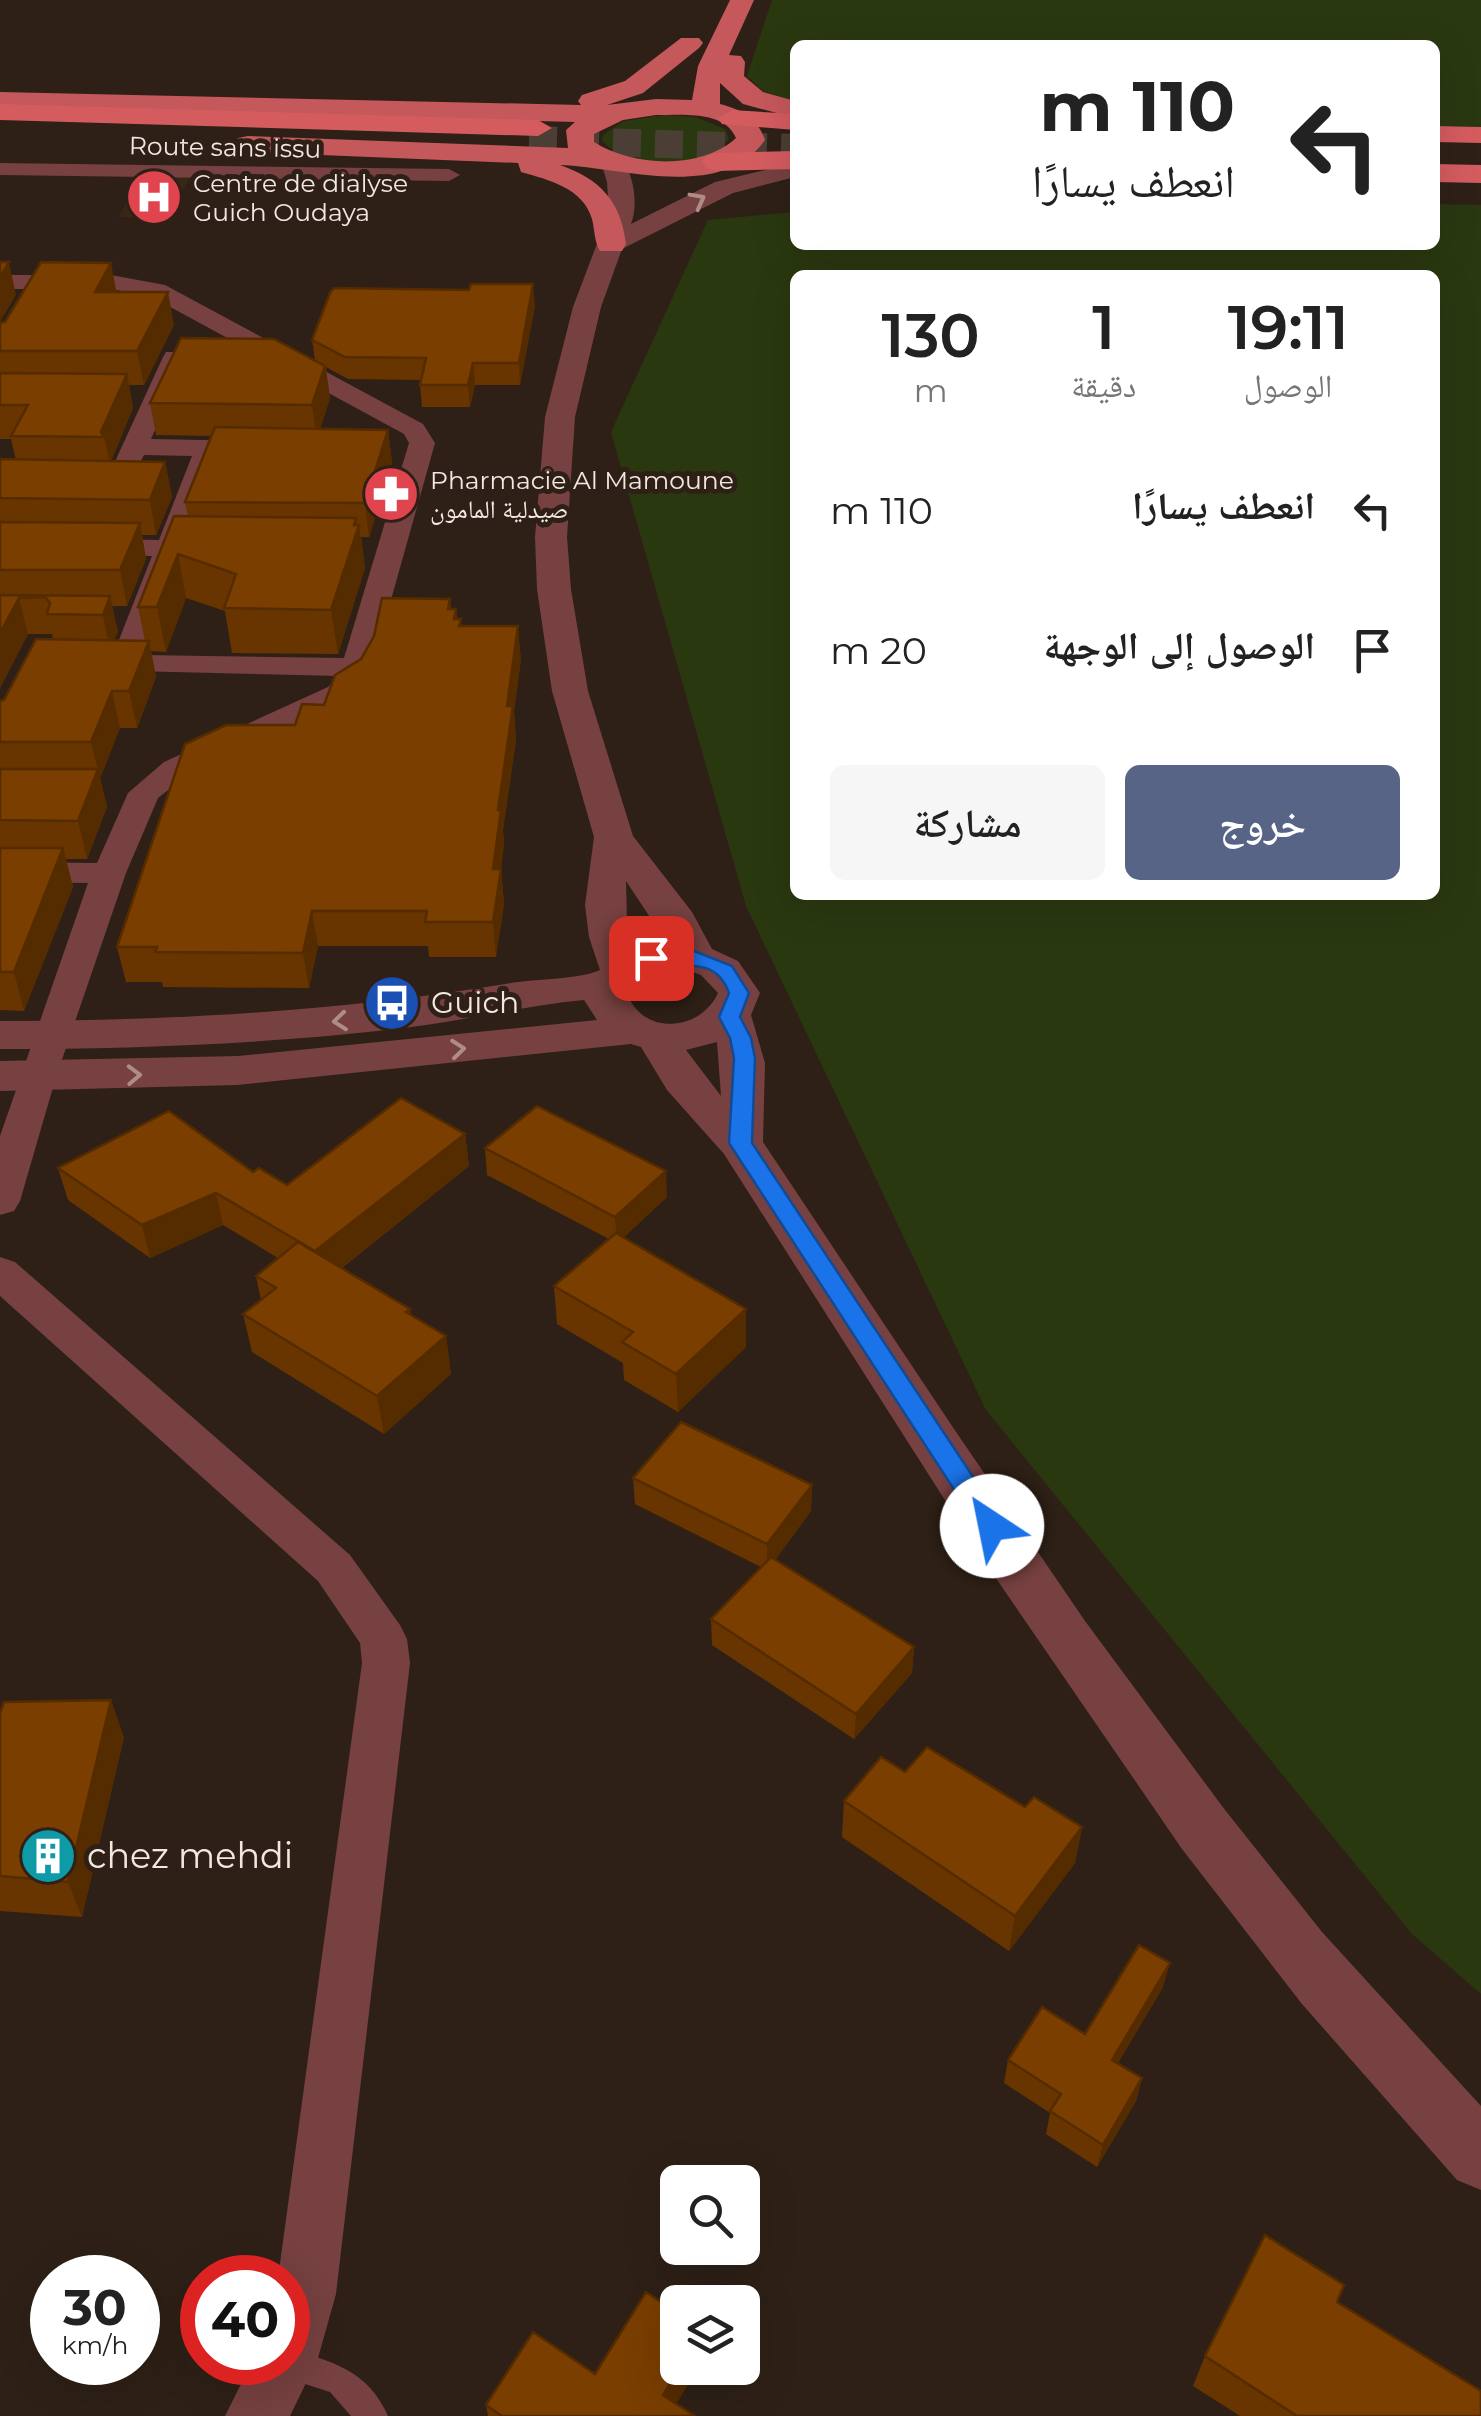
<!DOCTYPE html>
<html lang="ar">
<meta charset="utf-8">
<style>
:root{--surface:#fff;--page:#f6f6f6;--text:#222;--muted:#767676;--accent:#586485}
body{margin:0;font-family:Montserrat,"Noto Naskh Arabic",sans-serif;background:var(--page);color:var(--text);direction:rtl;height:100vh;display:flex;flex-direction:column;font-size:38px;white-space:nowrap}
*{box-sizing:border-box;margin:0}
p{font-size:32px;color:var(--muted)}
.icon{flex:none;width:55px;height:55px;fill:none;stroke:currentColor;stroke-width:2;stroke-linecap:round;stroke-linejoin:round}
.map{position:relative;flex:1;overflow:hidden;direction:ltr}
.details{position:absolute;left:790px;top:270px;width:650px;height:630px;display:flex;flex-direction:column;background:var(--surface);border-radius:15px;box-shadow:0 10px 40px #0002;direction:rtl}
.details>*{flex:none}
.guide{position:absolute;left:790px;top:40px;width:650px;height:210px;border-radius:15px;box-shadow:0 10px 40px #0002;direction:rtl;background:#fff;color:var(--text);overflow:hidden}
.controls{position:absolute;left:660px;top:2165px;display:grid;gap:20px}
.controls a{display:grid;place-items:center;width:100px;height:100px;border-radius:15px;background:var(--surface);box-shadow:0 10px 40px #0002;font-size:50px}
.speed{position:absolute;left:30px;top:2255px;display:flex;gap:20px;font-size:50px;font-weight:700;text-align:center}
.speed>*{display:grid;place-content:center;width:130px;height:130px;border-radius:50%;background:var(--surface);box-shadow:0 10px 40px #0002;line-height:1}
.speed small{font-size:25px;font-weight:400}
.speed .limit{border:15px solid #d22;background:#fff;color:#111}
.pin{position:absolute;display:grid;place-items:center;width:85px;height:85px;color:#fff;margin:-42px;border-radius:20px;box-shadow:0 5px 15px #0006}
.me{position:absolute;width:110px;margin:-55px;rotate:326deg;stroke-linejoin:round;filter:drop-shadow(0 0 8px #0008)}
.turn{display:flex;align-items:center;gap:35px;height:210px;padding:0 40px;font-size:45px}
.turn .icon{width:130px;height:130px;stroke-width:2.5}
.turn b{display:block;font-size:70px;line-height:85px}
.eta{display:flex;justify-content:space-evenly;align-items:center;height:170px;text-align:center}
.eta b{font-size:60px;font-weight:600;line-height:70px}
.button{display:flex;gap:20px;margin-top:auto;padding:20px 40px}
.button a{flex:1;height:115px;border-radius:15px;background:var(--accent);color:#fff;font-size:40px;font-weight:600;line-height:115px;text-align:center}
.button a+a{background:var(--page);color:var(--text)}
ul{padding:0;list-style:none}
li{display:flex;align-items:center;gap:30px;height:140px;padding:0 40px}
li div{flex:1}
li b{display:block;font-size:38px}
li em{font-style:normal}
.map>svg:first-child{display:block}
.built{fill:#3a2617}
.green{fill:#2a3810;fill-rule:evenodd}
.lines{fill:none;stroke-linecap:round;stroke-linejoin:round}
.trunk-tunnel{stroke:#4b3e34;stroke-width:28;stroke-dasharray:28 14;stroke-linecap:butt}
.service{fill:#764140;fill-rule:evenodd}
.minor{fill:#764140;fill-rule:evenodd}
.tertiary{fill:#764140;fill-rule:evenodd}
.primary{fill:#c5585a;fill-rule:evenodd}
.trunk{fill:#d45c5f;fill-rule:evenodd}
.wall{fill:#683500}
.shaded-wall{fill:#552b00}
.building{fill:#793e00;stroke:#552b00;stroke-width:2.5}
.oneway{stroke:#ae8c88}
.route{fill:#1a73e8;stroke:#114b97;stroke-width:2.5}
.labels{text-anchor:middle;stroke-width:10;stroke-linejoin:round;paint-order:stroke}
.far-street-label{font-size:25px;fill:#f2e8e1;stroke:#2e2016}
.far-poi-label{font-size:25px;fill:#f2e8e1;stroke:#2e2016;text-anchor:start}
.poi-label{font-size:30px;fill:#f2e8e1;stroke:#2e2016;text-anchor:start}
.near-poi-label{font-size:35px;fill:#f2e8e1;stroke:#2e2016;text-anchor:start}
</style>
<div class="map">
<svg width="1481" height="2416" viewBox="0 0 1481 2416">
<rect width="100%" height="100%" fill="#2e2016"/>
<!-- built -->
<path class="built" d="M143 177H190L167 218 118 217Z"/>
<!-- green -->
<g class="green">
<path d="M772 0H1481V127L1435 126V45H795V102L763 91 747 76Z"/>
<path d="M666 115 695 117 725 129 729 139C707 169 624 170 602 140L603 135 624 121Z"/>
<path d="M1435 204 1481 205V1994L1412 1934 986 1410 746 906 611 432 708 220 795 212V245H1435ZM795 275H1435V895H795Z"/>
</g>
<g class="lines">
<!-- trunk-tunnel -->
<path class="trunk-tunnel" d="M529 140 795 148"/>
<!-- service -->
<path class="service" d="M288 2349C331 2361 368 2370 388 2416H351L330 2392 277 2375 273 2364 288 2362Z"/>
<!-- minor -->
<g class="minor">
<path d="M0 163 449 169 460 175 449 181 0 175Z"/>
<path d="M0 275H111L165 285 423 424 435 443 373 664 375 667 363 689 350 699 186 776 158 798 126 873 56 1077 20 1201 14 1211 0 1215V1136L88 883 0 882V862L97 863 128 793 164 762 328 687 339 676 90 670 86 664 90 658 113 655 152 556 0 553V537L159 540 192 456 144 455 134 474 125 476 112 468 163 357 166 352H184L187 357 151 439 261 441 274 449 261 457 218 456 186 540 216 541 230 549 216 557H180L142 655 344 658 409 443 404 434 150 296 111 289H0Z"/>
<path d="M0 1257 15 1262 350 1555 400 1625 407 1639 410 1663 336 2294 318 2358 290 2416H225L252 2362H288V2278H278L362 1663 360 1643 318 1581 0 1296Z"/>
</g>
<!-- tertiary -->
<path class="tertiary" d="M613 155 622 157C633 176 639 202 631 224L715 182 795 163V177L733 193 622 249 601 307 575 417 567 537 571 589 588 691 633 836 692 912 712 949 738 961 760 993 751 1015 765 1063 763 1142 952 1426 1085 1621 1225 1810 1322 1932 1481 2106V2190L1457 2180 1302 2004 1182 1849 980 1555 724 1154 667 1090 641 1047 631 1044 238 1085 0 1091V1061L238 1056 597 1020 584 1000C520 1006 459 1022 396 1029 264 1044 132 1049 0 1049V1021C172 1021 341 1011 511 983 535 979 582 979 600 970L589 937 585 905 594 837 552 691 537 589 535 537 545 417 573 307 609 212 607 182 601 162ZM626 881 667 943 635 950 627 921ZM680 968 701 975 718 993C701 1031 645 1036 628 996 637 974 658 969 680 968ZM717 1042 721 1096 686 1050Z"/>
<!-- primary -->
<path class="primary" d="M730 0H754L729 55 741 56 745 62 744 76 763 92 795 101V118L743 104 720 83V104C742 110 757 117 765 140 721 202 622 167 560 165 600 179 621 201 626 244L622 251H600C594 241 595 231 592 219 583 188 549 180 521 172L518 163 248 152 238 150 234 144 238 138 248 136 568 148 566 130 575 122 0 108V92L581 105 578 101 582 95 625 81 681 38H699L703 43 699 48 643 93 607 105 656 99 692 100 698 66ZM656 115C681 115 725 110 736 138 701 170 633 167 594 142V134L623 120Z"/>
<!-- trunk -->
<g class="trunk">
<path d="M0 104 538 120 552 128 538 136 0 120Z"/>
<path d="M732 110 795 114V130L722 124 718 118Z"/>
<path d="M1435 126 1481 127V143L1435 142Z"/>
<path d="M795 151V169L716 171 706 168 702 162 706 156 716 153Z"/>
<path d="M1435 164 1481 165V183L1435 182Z"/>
</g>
</g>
<!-- wall -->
<g class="wall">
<path d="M117 292 174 325 144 385H129L133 408 111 461 165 462 172 497 156 535H142L146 559 127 606H112L118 632 114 640 145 641 138 607 188 517 185 502 211 436 156 435 150 403 315 360 312 340 535 306 520 385H475L470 407H422L420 385 421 380 348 379 326 367 330 398 320 429 388 430 392 463 369 537H361L365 568 338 654 232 653 225 611 186 598 166 652 151 651 156 677 137 728H120L100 778 107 807 87 859H66L73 887 24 1011 0 1010V701L4 700 53 639 52 634H28L0 688V459L16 460 11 439H0V323Z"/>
<path d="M450 599 451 609H456L457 619H461V626L521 659 514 711 516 740 503 830 504 844 501 869 504 904 496 957H429L428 946H318L309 988 163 987 162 982H126L117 947 295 725 324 705 361 659Z"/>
<path d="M465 1134 469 1166 342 1268 410 1309 411 1315 446 1336 451 1374 384 1434 252 1352 243 1314 261 1300 256 1276 278 1258 223 1225 150 1258 68 1200 58 1168 253 1172 287 1185Z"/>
<path d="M485 1148 667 1197 623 1238 746 1309V1347L678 1412 624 1380 623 1363 557 1324 554 1286 609 1239 487 1175Z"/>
<path d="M633 1478 812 1485 811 1511 775 1560 914 1647 912 1673 854 1739 712 1645 711 1619 761 1567 635 1504Z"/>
<path d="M0 1713 124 1737 82 1917 0 1911Z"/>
<path d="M905 1772 1025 1807 1082 1827 1075 1863 1009 1951 842 1837 844 1801Z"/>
<path d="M1163 1987 1118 2063 1142 2078 1136 2101 1097 2167 1046 2134 1050 2113 1004 2083 1008 2060 1085 2034Z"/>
<path d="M1337 2302 1481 2416H1240L1193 2386 1205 2356Z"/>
<path d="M595 2374 676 2404 695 2416H488L486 2405Z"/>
</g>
<!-- shaded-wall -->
<g class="shaded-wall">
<path d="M9 262 16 295 0 322V277Z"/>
<path d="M111 263 117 295 95 292Z"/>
<path d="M533 284 535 306 520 385 519 363Z"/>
<path d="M168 292 174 325 144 385 137 351Z"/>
<path d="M473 363 475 385 470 407 468 385Z"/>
<path d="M325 366 330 398 317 438 312 405Z"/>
<path d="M127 374 133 408 110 464 104 437 101 432Z"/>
<path d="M388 430 392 463 369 537 365 503Z"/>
<path d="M165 462 172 497 156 535 150 500Z"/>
<path d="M356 518 358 530 359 525 365 568 338 654 331 610Z"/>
<path d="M140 523 146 559 127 606 120 570Z"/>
<path d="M178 554 186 598 166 652 157 607Z"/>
<path d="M110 596 118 632 110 651 103 615Z"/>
<path d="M19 598 28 634 0 688V633Z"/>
<path d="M518 626 521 659 514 711 516 740 503 830 504 844 498 891 501 869 504 904 496 957 493 922V869L507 706Z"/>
<path d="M149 641 156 677 137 728 129 691Z"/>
<path d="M112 691 120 728 100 778 107 807 87 859 78 821 98 770 91 742Z"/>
<path d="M63 848 73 887 24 1011 14 972Z"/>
<path d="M312 911 318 946 309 988 303 953Z"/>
<path d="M465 1134 469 1166 321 1284 315 1251Z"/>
<path d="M666 1171 667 1197 617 1243 615 1217Z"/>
<path d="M216 1193 223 1225 150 1258 142 1225Z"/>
<path d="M746 1309V1347L678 1412 676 1374Z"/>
<path d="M446 1336 451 1374 384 1434 377 1396Z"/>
<path d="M812 1485 811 1511 767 1570V1544Z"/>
<path d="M914 1647 912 1673 854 1739 856 1714Z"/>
<path d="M111 1700 124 1737 82 1917 68 1882Z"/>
<path d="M1082 1827 1075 1863 1009 1951 1015 1916Z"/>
<path d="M1170 1963 1163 1987 1106 2083 1112 2060Z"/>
<path d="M1142 2078 1136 2101 1097 2167 1103 2145Z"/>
<path d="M679 2368H698L669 2416 663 2395Z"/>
</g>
<!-- building -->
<g class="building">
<path d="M0 262H9L0 277Z"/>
<path d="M41 262 111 263 95 292H168L137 351H0V323L5 322Z"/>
<path d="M471 284H533L519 363H473L468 385H420L426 358 345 357 312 340 330 293 334 288 469 290Z"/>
<path d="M181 338 274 339 325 366 312 405 150 403Z"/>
<path d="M0 373 127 374 101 432 104 437 11 436 28 405H0Z"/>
<path d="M215 427 388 430 365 503 185 502Z"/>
<path d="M0 459 165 462 150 500 0 498Z"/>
<path d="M174 516 356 518 354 525H359L331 610 224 608 236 574 178 554 157 607H138Z"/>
<path d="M0 522 140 523 120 570H0Z"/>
<path d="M0 595 110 596 103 615 47 614 50 603 45 597 19 598 0 633Z"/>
<path d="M382 598 450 599 448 609H456L454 619H461L459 626H518L507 706H513L498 810H501L493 869H501L493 922H425L427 911H312L303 953 155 952 157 947H117L185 744 226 725H295L302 704 324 705 335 675 361 659 374 636Z"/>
<path d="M36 639 149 641 129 691H112L91 742H0V701L4 700Z"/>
<path d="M0 769H98L78 821 0 820Z"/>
<path d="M0 848H63L14 972H0Z"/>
<path d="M401 1098 465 1134 315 1251 216 1193 142 1225 58 1168 169 1111 253 1172 259 1168 287 1185Z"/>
<path d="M537 1106 666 1171 615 1217 485 1148Z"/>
<path d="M616 1233 746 1309 676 1374 622 1342 633 1332 554 1286Z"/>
<path d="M298 1242 410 1309 406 1312 446 1336 377 1396 243 1314 276 1288 256 1276Z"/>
<path d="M681 1422 812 1485 767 1544 633 1478Z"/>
<path d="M771 1557 914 1647 856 1714 711 1619Z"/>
<path d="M111 1700 68 1882 0 1876V1713L4 1702Z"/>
<path d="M927 1747 1025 1807 1034 1797 1082 1827 1015 1916 844 1801 881 1757 905 1772Z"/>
<path d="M1139 1945 1170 1963 1112 2060 1142 2078 1103 2145 1050 2111 1061 2094 1008 2060 1042 2007 1085 2034Z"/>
<path d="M1265 2235 1344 2285 1337 2302 1481 2391V2416H1297L1205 2356Z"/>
<path d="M646 2292 678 2313V2368H679L663 2395 695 2416H502L486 2405 533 2332 595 2374Z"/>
</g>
<!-- one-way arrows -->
<defs><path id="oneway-chevron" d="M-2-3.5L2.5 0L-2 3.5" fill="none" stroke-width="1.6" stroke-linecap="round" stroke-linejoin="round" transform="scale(2.5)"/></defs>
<g class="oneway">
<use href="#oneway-chevron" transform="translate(698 200) rotate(-28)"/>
<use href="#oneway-chevron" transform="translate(340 1021) rotate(174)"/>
<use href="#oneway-chevron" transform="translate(458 1049) rotate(-6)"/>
<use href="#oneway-chevron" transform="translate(134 1075) rotate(-2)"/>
</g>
<!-- route -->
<path class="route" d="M694 951 732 966 749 993 740 1017 751 1038 755 1058 752 1143 1001 1519 1005 1526 1001 1534 992 1537 983 1534 729 1143 734 1058 730 1038 719 1017 729 993C712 946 665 978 641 958L651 952Z"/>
<!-- icons -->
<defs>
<g id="hospital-disc" transform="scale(2.875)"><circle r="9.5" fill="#e0444e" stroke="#2e2016"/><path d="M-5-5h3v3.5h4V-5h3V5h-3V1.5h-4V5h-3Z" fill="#fff"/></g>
<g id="pharmacy-disc" transform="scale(2.875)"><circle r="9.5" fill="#e0444e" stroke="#2e2016"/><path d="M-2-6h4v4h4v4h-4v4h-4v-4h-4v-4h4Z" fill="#fff"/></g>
<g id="bus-disc" transform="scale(2.875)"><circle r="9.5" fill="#1a4fb4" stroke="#2e2016"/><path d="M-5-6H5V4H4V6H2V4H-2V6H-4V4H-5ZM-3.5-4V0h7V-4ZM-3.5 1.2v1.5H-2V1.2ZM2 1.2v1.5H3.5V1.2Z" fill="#fff"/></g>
<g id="building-disc" transform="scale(2.875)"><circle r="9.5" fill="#0f9aa8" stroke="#2e2016"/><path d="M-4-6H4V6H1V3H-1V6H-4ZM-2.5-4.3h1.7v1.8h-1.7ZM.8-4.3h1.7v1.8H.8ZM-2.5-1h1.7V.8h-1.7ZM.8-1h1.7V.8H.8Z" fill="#fff"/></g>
</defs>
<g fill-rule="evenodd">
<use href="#hospital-disc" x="154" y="197"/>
<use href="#pharmacy-disc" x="391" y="494"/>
<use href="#bus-disc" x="392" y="1003"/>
<use href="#building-disc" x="48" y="1856"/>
</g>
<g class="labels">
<!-- far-street labels -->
<g class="far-street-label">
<text transform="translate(225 147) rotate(1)" y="9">Route sans issu</text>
</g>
<!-- far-poi labels -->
<g class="far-poi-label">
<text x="193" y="192">Centre de dialyse<tspan x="193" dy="29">Guich Oudaya</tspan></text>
<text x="430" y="489">Pharmacie Al Mamoune<tspan x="430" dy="29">صيدلية المامون</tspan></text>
</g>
<!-- poi labels -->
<g class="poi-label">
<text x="431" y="1013">Guich</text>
</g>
<!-- near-poi labels -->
<g class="near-poi-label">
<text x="87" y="1868">chez mehdi</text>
</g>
</g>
</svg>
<div class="controls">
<a><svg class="icon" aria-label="search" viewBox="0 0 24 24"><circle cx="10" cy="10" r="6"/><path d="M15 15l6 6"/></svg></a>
<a><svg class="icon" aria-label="layers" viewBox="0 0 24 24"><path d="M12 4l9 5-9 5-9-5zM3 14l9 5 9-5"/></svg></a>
</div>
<div class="speed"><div>30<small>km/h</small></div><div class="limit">40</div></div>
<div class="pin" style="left:651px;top:958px;background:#d93025"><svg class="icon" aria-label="arrive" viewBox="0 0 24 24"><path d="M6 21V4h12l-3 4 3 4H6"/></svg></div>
<svg class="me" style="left:992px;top:1526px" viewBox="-20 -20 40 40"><circle r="19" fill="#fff"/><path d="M0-13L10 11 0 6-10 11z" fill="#1a73e8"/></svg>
<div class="guide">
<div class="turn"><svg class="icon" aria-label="left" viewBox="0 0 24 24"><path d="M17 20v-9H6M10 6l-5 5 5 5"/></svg><div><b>110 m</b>انعطف يسارًا</div></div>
</div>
<section class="details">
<div class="eta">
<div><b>19:11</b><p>الوصول</p></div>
<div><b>1</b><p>دقيقة</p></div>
<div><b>130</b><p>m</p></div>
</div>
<ul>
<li><svg class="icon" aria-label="left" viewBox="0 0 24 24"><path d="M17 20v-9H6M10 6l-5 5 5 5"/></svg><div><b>انعطف يسارًا</b></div><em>110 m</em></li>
<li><svg class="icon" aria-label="arrive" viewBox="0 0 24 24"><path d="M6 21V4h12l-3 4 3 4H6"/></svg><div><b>الوصول إلى الوجهة</b></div><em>20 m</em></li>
</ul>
<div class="button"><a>خروج</a><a>مشاركة</a></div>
</section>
</div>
